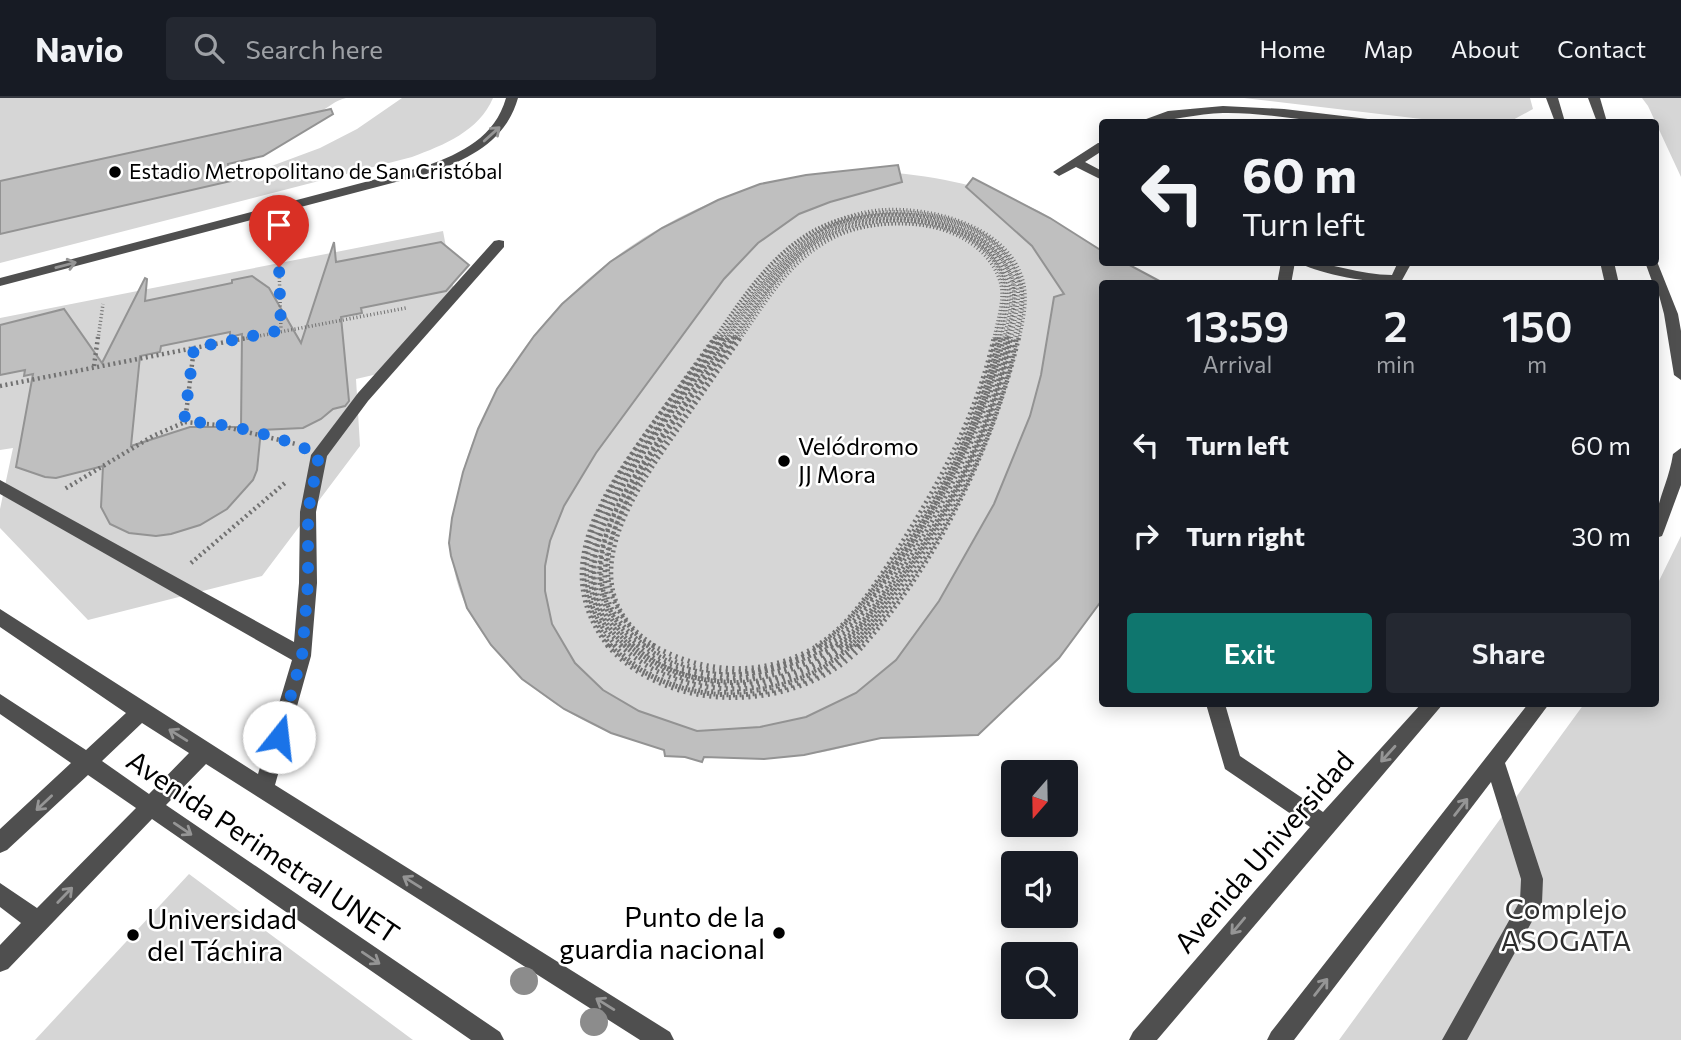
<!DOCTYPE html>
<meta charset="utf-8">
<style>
:root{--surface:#171b24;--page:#242831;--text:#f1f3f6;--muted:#9ea1a6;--line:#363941;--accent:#0f766e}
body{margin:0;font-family:Commissioner,sans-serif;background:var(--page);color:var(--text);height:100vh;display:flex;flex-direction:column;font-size:26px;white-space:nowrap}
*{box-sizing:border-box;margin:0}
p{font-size:23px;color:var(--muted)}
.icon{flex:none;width:38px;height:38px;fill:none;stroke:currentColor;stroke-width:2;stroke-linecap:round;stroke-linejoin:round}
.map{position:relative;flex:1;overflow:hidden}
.drawer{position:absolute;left:1099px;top:182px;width:560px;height:427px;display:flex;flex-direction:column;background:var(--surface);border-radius:7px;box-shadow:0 4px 18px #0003}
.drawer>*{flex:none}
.guide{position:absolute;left:1099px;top:21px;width:560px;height:147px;border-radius:7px;box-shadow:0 4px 18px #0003;background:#171b24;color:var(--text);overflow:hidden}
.needle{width:46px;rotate:200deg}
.fabs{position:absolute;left:1001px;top:662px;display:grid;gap:14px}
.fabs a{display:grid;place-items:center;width:77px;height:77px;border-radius:7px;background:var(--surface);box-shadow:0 4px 18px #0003;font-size:35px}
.pin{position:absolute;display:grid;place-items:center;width:60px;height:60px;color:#fff;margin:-72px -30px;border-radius:50% 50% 50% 0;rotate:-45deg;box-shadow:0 0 7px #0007}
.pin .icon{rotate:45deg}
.me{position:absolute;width:77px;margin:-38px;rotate:16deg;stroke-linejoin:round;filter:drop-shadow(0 0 5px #0008)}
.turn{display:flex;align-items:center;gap:24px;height:147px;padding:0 28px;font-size:32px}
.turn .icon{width:91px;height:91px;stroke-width:2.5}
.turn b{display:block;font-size:49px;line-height:60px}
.eta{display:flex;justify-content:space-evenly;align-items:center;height:119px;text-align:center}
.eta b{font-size:42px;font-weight:600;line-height:49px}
.action{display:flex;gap:14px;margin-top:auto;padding:14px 28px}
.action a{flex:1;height:80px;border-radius:7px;background:var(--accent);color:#fff;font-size:28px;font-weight:600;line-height:80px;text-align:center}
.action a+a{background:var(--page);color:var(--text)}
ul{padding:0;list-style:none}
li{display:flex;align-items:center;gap:21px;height:91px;padding:0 28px}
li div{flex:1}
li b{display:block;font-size:26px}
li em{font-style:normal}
header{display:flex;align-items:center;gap:42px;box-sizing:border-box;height:98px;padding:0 35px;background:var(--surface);border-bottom:2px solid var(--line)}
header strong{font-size:33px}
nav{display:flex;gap:38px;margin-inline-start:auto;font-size:24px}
.search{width:490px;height:63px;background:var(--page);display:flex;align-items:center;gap:18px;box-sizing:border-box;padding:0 24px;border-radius:7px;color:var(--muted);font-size:26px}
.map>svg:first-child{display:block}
.green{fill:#d6d6d6}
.building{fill:#bfbfbf;stroke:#939393;stroke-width:2;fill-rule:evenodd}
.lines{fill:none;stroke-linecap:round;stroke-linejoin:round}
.path-far2{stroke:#717171;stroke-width:3.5;stroke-dasharray:1 2.5;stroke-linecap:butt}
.path-far1{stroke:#717171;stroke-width:4.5;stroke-dasharray:2 3.5;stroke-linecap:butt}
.path{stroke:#717171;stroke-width:5;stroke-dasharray:2 4.5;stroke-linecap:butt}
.minor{fill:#4f4f4f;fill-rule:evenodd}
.tree{fill:#8c8c8c}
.oneway{stroke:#959595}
.route{stroke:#1a73e8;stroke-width:12;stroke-dasharray:0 21.6}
.poi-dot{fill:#000;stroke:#fff;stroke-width:2.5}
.labels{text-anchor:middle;stroke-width:5;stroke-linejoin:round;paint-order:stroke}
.far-poi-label{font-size:21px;fill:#000;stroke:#fff;text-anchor:start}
.poi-label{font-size:24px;fill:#000;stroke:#fff;text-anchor:start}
.near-street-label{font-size:28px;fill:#000;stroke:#fff}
.near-park-label{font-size:28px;fill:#2d2d2d;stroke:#fff}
.near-poi-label{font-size:28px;fill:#000;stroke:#fff;text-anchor:end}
</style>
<header>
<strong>Navio</strong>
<div class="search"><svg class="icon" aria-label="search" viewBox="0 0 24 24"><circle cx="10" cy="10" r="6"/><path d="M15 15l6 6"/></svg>Search here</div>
<nav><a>Home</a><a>Map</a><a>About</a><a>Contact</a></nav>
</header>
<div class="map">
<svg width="1681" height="942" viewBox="0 0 1681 942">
<rect width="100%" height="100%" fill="#fff"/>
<!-- green -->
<g class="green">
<path d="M0 0H346C326 5 310 26 294 39 273 54 253 60 229 66L231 83 320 50 357 31 402 0H493C479 33 444 47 412 59L0 165Z"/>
<path d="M1244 0H1530L1533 11 1511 23 1447 24Z"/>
<path d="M1642 0H1681V79L1648 8Z"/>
<path d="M867 73C927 76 984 86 1039 113 1061 125 1080 142 1102 153V164C1123 165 1139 164 1148 185L1102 186V502L1059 560 978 637C947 638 915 637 884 640 864 642 843 651 823 654 765 664 707 661 650 647 594 634 539 602 501 559 448 498 442 450 463 374 511 202 689 72 867 73Z"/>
<path d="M443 133 455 197 382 275 356 281 360 348 262 478 88 522 0 430V411L13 350 0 352V220Z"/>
<path d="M1681 438V942H1339L1584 606H1656V489Z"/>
<path d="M189 776 413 942H35Z"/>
</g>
<!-- building -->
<g class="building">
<path d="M331 11 333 16 263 58 228 66 231 83 0 136V83Z"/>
<path d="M898 67 902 84 830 104 799 116 758 145 724 181 596 355 564 408 550 443 545 468V493L552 526 575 565 603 592 639 613 697 633 760 629 806 619 856 595 896 562 939 503 994 406 1030 318 1041 277 1054 199 1064 196 1032 148 966 89 973 80 1050 120 1102 153V164H1124L1165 186H1102V502L1059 560 978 637 881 640 804 657 764 661 704 659 702 664 685 659 665 658 664 652 611 635 564 611 522 581 491 547 467 510 451 458 449 445 452 420 463 374 478 331 497 291 534 238 562 206 610 164 662 130 718 102 760 86 806 77Z"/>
<path d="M334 144 336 164 441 144 469 167 446 193 361 210 362 215 341 219 349 303 345 308 333 311 321 321 303 330 261 332 257 372 253 382 227 411 200 427 171 436 156 438 129 435 110 426 101 409 103 368 56 380 45 379 16 369 33 276 24 278 25 272 0 277V227L64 211 102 265 145 180 147 181 145 203 232 185V182L252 178 269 190 301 245ZM230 234V239L242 236 241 329H190L131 348 140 258 160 254 161 248Z"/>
</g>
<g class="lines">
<!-- path-far2 -->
<g class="path-far2">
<path d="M279 169 281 232"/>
<path d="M98 241 103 206"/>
<path d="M243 241 406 210"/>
<path d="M714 241C744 198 771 154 819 130 838 121 859 114 880 112 930 108 1008 127 1023 183 1028 202 1023 222 1019 241"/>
<path d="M715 241C741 202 769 159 811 134 870 99 996 106 1020 183 1026 201 1020 222 1017 241"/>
<path d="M719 241C746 202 771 158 814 135 873 104 995 106 1019 183 1025 201 1018 223 1014 241"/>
<path d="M720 241C750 198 779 154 826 130 881 101 995 115 1016 183 1022 200 1014 223 1011 241"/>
<path d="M723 241C752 199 781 154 828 130 882 103 993 117 1013 183 1019 201 1012 223 1008 241"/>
<path d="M726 241C753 201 780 159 824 136 878 107 991 114 1012 182 1017 201 1011 223 1006 241"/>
<path d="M728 241C756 200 785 155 830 132 881 107 990 120 1009 182 1015 201 1008 222 1004 241"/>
<path d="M732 241C757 204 781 164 820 142 874 111 984 112 1007 183 1013 200 1004 223 1001 241"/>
<path d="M734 241C760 203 788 156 831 135 881 111 979 120 1003 177 1011 197 1003 221 999 241"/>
<path d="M737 241C761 205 785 163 825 142 875 115 991 116 1004 188 1007 204 999 225 996 241"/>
<path d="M740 241C767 202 790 162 833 140 883 114 979 120 1000 183 1006 200 997 224 994 241"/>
</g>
<!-- path-far1 -->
<g class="path-far1">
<path d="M194 250 252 239"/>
<path d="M94 268 98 239"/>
<path d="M0 288 194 250 185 324 153 338 63 392"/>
<path d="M185 324 218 327 296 346"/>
<path d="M191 465 285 385"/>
<path d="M608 548C549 472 602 397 649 331 671 300 693 270 715 239"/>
<path d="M611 548C596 527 586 506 584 480 579 405 676 300 716 239"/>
<path d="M616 548C550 471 609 393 658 327 679 298 700 268 720 239"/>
<path d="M622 548C551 479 616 390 660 327 681 298 701 268 722 239"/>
<path d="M626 548C553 481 618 390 662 328 683 298 703 268 724 239"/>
<path d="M630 548C612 530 598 510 595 484 585 412 687 298 727 239"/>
<path d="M634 548C560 480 621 396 666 331 687 300 708 270 729 239"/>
<path d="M639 548C615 527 600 503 601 469 603 411 655 351 687 305 703 283 718 261 733 239"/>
<path d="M645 548C627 533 610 517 606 493 592 420 694 298 735 239"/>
<path d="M649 548C565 478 627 397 677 328 698 299 718 269 738 239"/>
<path d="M655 548C565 490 634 394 678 331 699 300 720 270 741 239"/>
<path d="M816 548C848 528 868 496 889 465 934 394 976 322 994 239"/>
<path d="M820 548C846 529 862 507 881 481 934 408 978 327 996 239"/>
<path d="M825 548C850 532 865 508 882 485 936 410 980 329 999 239"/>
<path d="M831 548C853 532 867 510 882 488 937 412 982 331 1001 239"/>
<path d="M836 548C860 531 878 503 894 478 942 404 984 325 1004 239"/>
<path d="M841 548C861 531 876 508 892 486 945 411 984 328 1007 239"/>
<path d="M846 548C865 530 880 507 896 486 949 411 991 329 1009 239"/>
<path d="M850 548C868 531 882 510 896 490 950 413 992 331 1011 239"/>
<path d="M854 548C871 531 885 510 900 490 953 414 993 329 1014 239"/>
<path d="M858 548C932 468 996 346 1017 239"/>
<path d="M863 548C940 462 992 351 1019 239"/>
</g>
<!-- path -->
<g class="path">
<path d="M607 547C670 619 799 615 864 547"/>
<path d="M610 547C673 615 795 612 859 547"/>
<path d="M614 547C673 616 793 604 855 547"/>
<path d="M620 547C680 606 789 605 852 547"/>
<path d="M624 547C687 604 783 597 848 547"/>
<path d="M628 547C691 597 780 597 843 547"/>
<path d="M632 547C690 600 778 589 838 547"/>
<path d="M637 547C690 596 778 586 833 547"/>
<path d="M643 547C694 591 775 582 828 547"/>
<path d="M647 547C694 585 775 581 823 547"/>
<path d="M652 547C705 577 765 580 819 547"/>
</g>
<!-- minor -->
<g class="minor">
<path d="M506 0H518C506 42 472 59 434 74L0 188V180L426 68C462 55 495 39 506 0Z"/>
<path d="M1546 0H1558L1565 24H1555Z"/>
<path d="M1588 0H1600L1607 24H1597Z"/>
<path d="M1223 8 1284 11 1368 21 1374 24C1325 29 1273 14 1223 15 1196 15 1162 26 1138 24L1168 13Z"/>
<path d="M1098 45H1102V53L1085 64 1102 73V82L1076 69 1059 78 1053 74Z"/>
<path d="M499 142 504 143V149L368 303 327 358 316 414 317 485 311 558 275 687 670 934 674 942H640L206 666 166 707 500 934 504 942H471L152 721 8 871 0 874V847L21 825 0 809V785L37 810 136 710 88 677 7 752 0 755V731L71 665 0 616V596L86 652 126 615 0 529V511L258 676 292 562 0 396V382L294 544 299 485 300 414 311 357 358 295 494 143ZM142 625 189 655 149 696 102 663Z"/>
<path d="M1656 161 1678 216 1681 233V282L1674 277 1664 216 1656 186H1653L1645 164H1656Z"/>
<path d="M1281 164H1295L1291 186H1277Z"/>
<path d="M1299 164C1331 164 1360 177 1392 177L1398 164H1412L1401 184C1383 188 1312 175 1299 164Z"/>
<path d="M1600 164H1614L1619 186H1605Z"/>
<path d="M1681 350V387L1664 433 1662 438 1656 440C1653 405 1668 389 1673 356Z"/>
<path d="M1206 606H1225L1240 658 1323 714 1421 606H1443L1157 942H1129L1133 934 1310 729 1225 671Z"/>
<path d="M1528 606H1549L1505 665 1543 781 1542 805 1467 942H1442L1520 803 1521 781 1491 684 1294 942H1267L1271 934Z"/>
</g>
</g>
<!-- trees -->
<g class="tree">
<circle cx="524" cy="883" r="14"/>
<circle cx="594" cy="924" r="14"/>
</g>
<!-- one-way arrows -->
<defs><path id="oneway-shaft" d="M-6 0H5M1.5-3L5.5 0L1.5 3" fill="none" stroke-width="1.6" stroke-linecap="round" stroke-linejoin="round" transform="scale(1.75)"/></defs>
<g class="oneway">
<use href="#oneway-shaft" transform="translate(492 36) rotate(-42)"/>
<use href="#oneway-shaft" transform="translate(66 167) rotate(-15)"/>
<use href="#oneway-shaft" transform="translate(178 637) rotate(-148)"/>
<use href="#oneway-shaft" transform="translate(1388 656) rotate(132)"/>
<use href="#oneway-shaft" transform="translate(44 705) rotate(137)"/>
<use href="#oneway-shaft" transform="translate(1461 709) rotate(-52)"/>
<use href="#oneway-shaft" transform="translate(183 731) rotate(34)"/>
<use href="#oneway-shaft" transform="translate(412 784) rotate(-148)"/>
<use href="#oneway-shaft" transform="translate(65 797) rotate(-46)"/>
<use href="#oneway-shaft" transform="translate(1238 828) rotate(130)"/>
<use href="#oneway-shaft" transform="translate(371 860) rotate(34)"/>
<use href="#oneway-shaft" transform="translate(1321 889) rotate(-52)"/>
<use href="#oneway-shaft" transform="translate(605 906) rotate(-148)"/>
</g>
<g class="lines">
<!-- route -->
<path class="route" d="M279 639 302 558 308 485V414L319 357C281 338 227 324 184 324L194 250 281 232 279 169"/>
</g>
<!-- markers -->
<g class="poi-dot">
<circle cx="115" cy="74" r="7"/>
<circle cx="784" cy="363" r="7"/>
<circle cx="779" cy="835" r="7"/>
<circle cx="133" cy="837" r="7"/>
</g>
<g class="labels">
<!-- far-poi labels -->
<g class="far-poi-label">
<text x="129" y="81">Estadio Metropolitano de San Cristóbal</text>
</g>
<!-- poi labels -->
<g class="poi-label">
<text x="798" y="357">Velódromo<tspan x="798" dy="28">JJ Mora</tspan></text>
</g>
<!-- near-street labels -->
<g class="near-street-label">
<text transform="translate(263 749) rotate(34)" y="10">Avenida Perimetral UNET</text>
<text transform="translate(1264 754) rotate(-49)" y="10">Avenida Universidad</text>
</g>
<!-- near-park labels -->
<g class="near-park-label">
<text x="1566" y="821">Complejo<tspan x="1566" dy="32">ASOGATA</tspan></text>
</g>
<!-- near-poi labels -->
<g class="near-poi-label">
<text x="765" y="829">Punto de la<tspan x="765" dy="32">guardia nacional</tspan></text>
<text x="147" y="831" text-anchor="start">Universidad<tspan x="147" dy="32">del Táchira</tspan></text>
</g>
</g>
</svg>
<div class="fabs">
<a><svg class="needle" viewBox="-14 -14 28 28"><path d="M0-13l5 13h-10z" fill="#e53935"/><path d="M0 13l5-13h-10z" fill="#9ea1a6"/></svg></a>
<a><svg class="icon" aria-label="sound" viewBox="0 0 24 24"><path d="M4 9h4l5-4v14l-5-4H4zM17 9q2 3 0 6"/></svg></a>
<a><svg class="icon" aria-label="search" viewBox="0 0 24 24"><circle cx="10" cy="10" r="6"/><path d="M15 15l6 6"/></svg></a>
</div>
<div class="pin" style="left:279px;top:169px;background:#d93025"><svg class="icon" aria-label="arrive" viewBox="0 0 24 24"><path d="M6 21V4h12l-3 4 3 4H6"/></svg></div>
<svg class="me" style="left:279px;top:639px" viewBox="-20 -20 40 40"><circle r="19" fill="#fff"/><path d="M0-13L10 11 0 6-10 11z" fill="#1a73e8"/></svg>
<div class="guide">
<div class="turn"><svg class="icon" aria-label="left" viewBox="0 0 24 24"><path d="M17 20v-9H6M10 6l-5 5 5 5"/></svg><div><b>60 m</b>Turn left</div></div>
</div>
<section class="drawer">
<div class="eta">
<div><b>13:59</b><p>Arrival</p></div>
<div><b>2</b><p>min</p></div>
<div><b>150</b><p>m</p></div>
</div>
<ul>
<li><svg class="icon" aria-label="left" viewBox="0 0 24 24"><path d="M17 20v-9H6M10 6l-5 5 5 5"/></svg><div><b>Turn left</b></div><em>60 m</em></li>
<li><svg class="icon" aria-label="right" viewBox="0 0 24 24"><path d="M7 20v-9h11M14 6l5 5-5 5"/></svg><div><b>Turn right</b></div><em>30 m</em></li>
</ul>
<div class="action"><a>Exit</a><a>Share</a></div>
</section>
</div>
